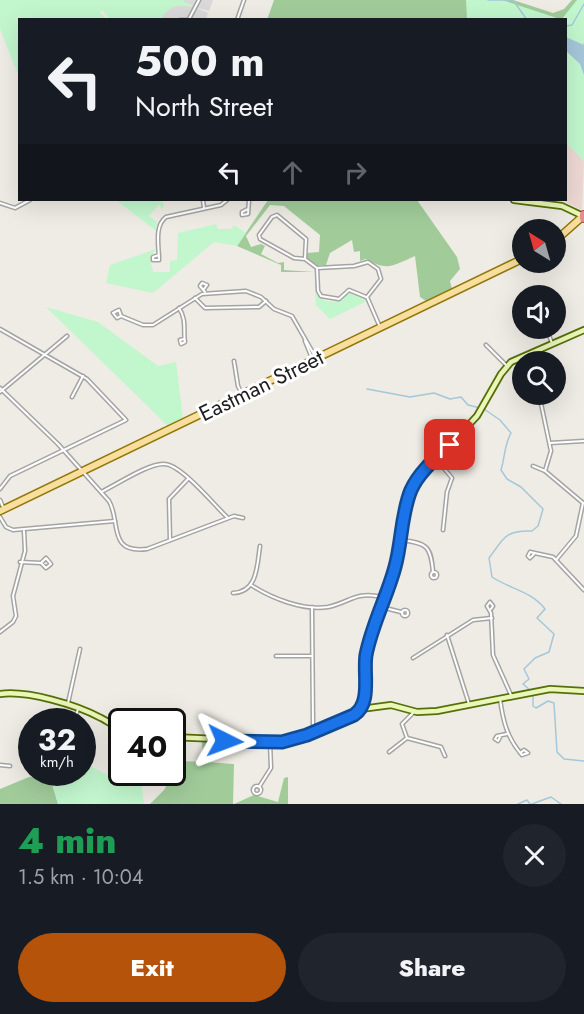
<!DOCTYPE html>
<meta charset="utf-8">
<style>
:root{--surface:#171b24;--page:#20242c;--text:#f1f3f6;--muted:#9ea1a6;--accent:#b45309}
body{margin:0;font-family:Jost,sans-serif;background:var(--page);color:var(--text);height:100vh;display:flex;flex-direction:column;font-size:22px;white-space:nowrap}
*{box-sizing:border-box;margin:0}
p{font-size:20px;color:var(--muted)}
.icon{flex:none;width:33px;height:33px;fill:none;stroke:currentColor;stroke-width:2;stroke-linecap:round;stroke-linejoin:round}
.map{position:relative;height:804px;overflow:hidden}
.panel{display:flex;flex-direction:column;background:var(--surface);flex:1}
.panel>*{flex:none}
.guide{position:absolute;left:18px;top:18px;width:549px;height:183px;border-radius:0px;box-shadow:0 6px 24px #0002;background:#171b24;color:var(--text);overflow:hidden}
.needle{width:39px;rotate:323deg}
.buttons{position:absolute;left:512px;top:219px;display:grid;gap:12px}
.buttons a{display:grid;place-items:center;width:54px;height:54px;border-radius:50%;background:var(--surface);box-shadow:0 6px 24px #0002;font-size:30px}
.speed{position:absolute;left:18px;top:708px;display:flex;gap:12px;font-size:30px;font-weight:700;text-align:center}
.speed>*{display:grid;place-content:center;width:78px;height:78px;border-radius:50%;background:var(--surface);box-shadow:0 6px 24px #0002;line-height:1}
.speed small{font-size:15px;font-weight:400}
.speed .limit{border:3px solid #111;border-radius:9px;background:#fff;color:#111}
.pin{position:absolute;display:grid;place-items:center;width:51px;height:51px;color:#fff;margin:-26px;border-radius:12px;box-shadow:0 3px 9px #0006}
.me{position:absolute;width:66px;margin:-33px;rotate:93deg;stroke-linejoin:round;filter:drop-shadow(0 0 4px #0008)}
.turn{display:flex;align-items:center;gap:21px;height:126px;padding:0 18px;font-size:27px}
.turn .icon{width:78px;height:78px;stroke-width:2.5}
.turn b{display:block;font-size:42px;line-height:51px}
.lanes{display:flex;align-items:center;height:57px;padding:0 18px;background:#0003;justify-content:center;gap:30px;direction:ltr}
.lanes .off{opacity:.35}
.round{display:grid;place-items:center;flex:none;width:63px;height:63px;border-radius:32px;background:var(--page)}
.summary{display:flex;align-items:center;justify-content:space-between;height:102px;padding:0 18px}
h1{font-size:36px;font-weight:800;line-height:45px;color:#1e9e55}
.action{display:flex;gap:12px;margin-top:auto;padding:12px 18px}
.action a{flex:1;height:69px;border-radius:36px;background:var(--accent);color:#fff;font-size:24px;font-weight:800;line-height:69px;text-align:center}
.action a+a{background:var(--page);color:var(--text)}
.map>svg:first-child{display:block}
.residential{fill:#dbdada}
.commercial{fill:#eed8d3}
.forest{fill:#a1cc9a}
.park{fill:#c2f7ce}
.water{fill:#a5c7da}
.lines{fill:none;stroke-linecap:round;stroke-linejoin:round}
.stream{stroke:#a5c7da;stroke-width:1.5}
.street-casing{stroke:#a4a4a4;stroke-width:5}
.secondary-casing{stroke:#567009;stroke-width:8}
.primary-casing{stroke:#917706;stroke-width:9}
.highway-casing{stroke:#d22b4b;stroke-width:10}
.street{stroke:#fff;stroke-width:2}
.secondary{stroke:#ebf7b9;stroke-width:4.5}
.primary{stroke:#f8df9f;stroke-width:6}
.highway{stroke:#e38e91;stroke-width:8}
.route-casing{stroke:#114b97;stroke-width:15}
.route{stroke:#1a73e8;stroke-width:10}
.labels{text-anchor:middle;stroke-width:6;stroke-linejoin:round;paint-order:stroke}
.street-label{font-size:22px;fill:#1d1d1d;stroke:#fff}
</style>
<div class="map">
<svg width="584" height="804" viewBox="0 0 584 804">
<rect width="100%" height="100%" fill="#eeece4"/>
<!-- residential -->
<path class="residential" d="M184 0H213L209 11 198 8 208 13 206 19 160 20 168 7 181 3 194 8 183 2Z"/>
<!-- commercial -->
<path class="commercial" d="M567 141 584 161 582 210 563 201 545 200H566Z"/>
<!-- forest -->
<g class="forest">
<path d="M274 0H513L553 13 564 9 572 0H584V45L566 20H267Z"/>
<path d="M268 200H417L457 257 460 269 450 281 452 289 426 301 420 297 415 256C394 265 388 272 366 259L360 261V251L354 252 352 240 330 253 326 265H316L307 259V253L319 252 320 235 284 206 270 205 246 236 251 247 261 244 265 246 261 254 278 263 284 262V270L314 272H281V265L237 246Z"/>
<path d="M202 741 209 742 206 762 234 764 233 804H150L164 790 180 761 203 762Z"/>
<path d="M49 774 58 804H0V789L29 777Z"/>
<path d="M288 777V804H234L254 795 278 802 284 778Z"/>
</g>
<!-- park -->
<g class="park">
<path d="M0 0H184V2L195 6C176 8 176 0 160 19H110L102 10 100 12 106 19 20 20 19 70 17 72 0 29Z"/>
<path d="M466 0H502L560 19H467Z"/>
<path d="M577 0H584V43L574 51 584 61V161L566 143V20H561Z"/>
<path d="M116 200H161L164 204 162 209 159 204 149 216 157 222 156 231Z"/>
<path d="M216 224 218 229H231L234 225 246 233 237 246 214 242 153 293 106 283 110 265 156 249 150 258 153 272H170V261L177 260 178 233Z"/>
<path d="M315 291C320 302 331 303 342 300L349 291 367 301 330 319 316 305Z"/>
<path d="M46 307 98 322 158 366 176 362 183 419 168 426Z"/>
<path d="M83 762 130 787 134 780 141 781 144 804H58L49 773 82 772Z"/>
</g>
<!-- water -->
<path class="water" d="M566 37 584 45V75L580 64 566 51Z"/>
<g class="lines">
<!-- stream -->
<g class="stream">
<path d="M488 0H511"/>
<path d="M513 0 527 20"/>
<path d="M566 26 572 25 584 4"/>
<path d="M367 389 410 397 434 393 450 399 461 397 468 405 480 408"/>
<path d="M484 409 500 420 511 433C504 446 505 457 501 470L507 479 521 487 543 509 538 526 532 531C505 530 504 538 489 558L492 577C510 589 531 591 545 609L537 618 554 634 549 652 535 658 524 669 529 679 523 684 531 691"/>
<path d="M533 695V706L536 708 548 701 554 703 557 752 564 759 584 761"/>
<path d="M518 804 527 800 530 804"/>
<path d="M532 804 551 797 561 804"/>
</g>
<!-- street casing -->
<g class="street-casing">
<g id="street">
<path d="M189 19 199 0"/>
<path d="M180 20H191"/>
<path d="M237 20 244 0"/>
<path d="M203 200 204 208"/>
<path d="M0 203 15 208 30 200"/>
<path d="M248 209 242 212V215L248 214 249 200"/>
<path d="M159 255 153 257V260H159C159 246 154 226 166 217L221 205 227 200"/>
<path d="M305 259 294 258 260 239 259 235 272 217 277 215 306 239 305 259 317 268"/>
<path d="M317 268 354 266 368 262 378 269 381 279 367 297"/>
<path d="M317 268 318 291 321 296 339 299 349 290 366 297"/>
<path d="M204 289 207 285 202 283 200 286 205 292"/>
<path d="M531 296H535"/>
<path d="M367 297 380 327"/>
<path d="M195 298 205 308 259 307 266 301"/>
<path d="M179 308C187 320 183 330 185 342L181 344 180 340 184 339"/>
<path d="M121 316 119 310 113 313 117 318 121 316 143 325H153L202 294 246 291 261 297 274 309 292 316 316 358"/>
<path d="M546 328 552 343"/>
<path d="M0 329 87 379 126 420 10 476 0 489"/>
<path d="M305 341 312 358"/>
<path d="M486 345 507 366"/>
<path d="M540 349 541 362"/>
<path d="M234 361 238 386 242 394"/>
<path d="M0 388 58 444 109 501C121 521 107 554 147 549L234 516 243 518"/>
<path d="M0 392 67 336"/>
<path d="M539 394 551 451 545 471"/>
<path d="M72 397 83 376"/>
<path d="M550 443 584 441"/>
<path d="M436 459 452 478 447 492 443 530"/>
<path d="M533 466 545 471 583 503"/>
<path d="M101 492C116 485 149 463 164 464 181 464 214 505 227 517"/>
<path d="M0 500 3 507"/>
<path d="M0 517 6 527 13 530 115 521"/>
<path d="M170 540 169 499 188 479"/>
<path d="M401 540C427 543 431 546 433 572"/>
<path d="M534 554 530 558 528 556 530 552 553 557 584 590"/>
<path d="M556 560 576 536 583 503"/>
<path d="M20 562 41 563 46 558 51 564 46 568 41 563"/>
<circle cx="434" cy="575" r="3"/>
<path d="M251 585C271 598 303 611 328 607 351 602 355 591 382 597"/>
<path d="M233 593C258 592 257 565 260 546"/>
<path d="M312 607 313 724 315 732"/>
<path d="M381 607 401 612"/>
<path d="M491 609 493 606 490 602 487 606 491 613 493 655 511 695"/>
<circle cx="405" cy="613" r="3"/>
<path d="M0 632 13 622 16 616 13 596 25 551 24 531"/>
<path d="M447 635 469 704"/>
<path d="M276 656H312"/>
<path d="M413 658 473 620 492 618"/>
<path d="M500 699C503 721 507 738 522 755L528 753 524 750 520 753"/>
<path d="M68 703 80 649"/>
<path d="M74 722 78 709"/>
<path d="M500 737 498 741 495 739 497 736 507 734"/>
<path d="M407 738 402 724 414 712"/>
<path d="M389 752 407 738 441 747 445 756"/>
<path d="M0 765 10 766"/>
<circle cx="257" cy="790" r="4"/>
<path d="M259 787 271 768 270 742"/>
</g>
</g>
<!-- secondary casing -->
<g class="secondary-casing">
<g id="secondary">
<path d="M514 200 562 206 583 216"/>
<path d="M0 694C27 690 77 705 101 718 108 721 114 727 122 730"/>
<path d="M361 709 364 699 365 666 370 637 396 565 409 497 417 480 477 416 501 374 511 362 584 330"/>
<path d="M172 737 282 742 312 733 354 715 361 709 391 705 417 712 437 711 550 689 584 691"/>
</g>
</g>
<!-- primary casing -->
<g class="primary-casing">
<g id="primary">
<path d="M555 241 583 216"/>
<path d="M0 511 522 259"/>
</g>
</g>
<!-- highway casing -->
<g class="highway-casing">
<path id="highway" d="M584 215V218"/>
</g>
<!-- street -->
<use href="#street" class="street"/>
<!-- secondary -->
<use href="#secondary" class="secondary"/>
<!-- primary -->
<use href="#primary" class="primary"/>
<!-- highway -->
<use href="#highway" class="highway"/>
</g>
<g class="lines">
<!-- route casing -->
<g class="route-casing">
<path id="route" d="M225 741 282 742 307 735 354 715C372 703 363 674 366 655 372 624 387 597 395 567 402 542 401 514 411 490 419 472 436 458 450 445"/>
</g>
<!-- route -->
<use href="#route" class="route"/>
</g>
<g class="labels">
<!-- street labels -->
<g class="street-label">
<text transform="translate(261 385) rotate(-26)" y="8">Eastman Street</text>
</g>
</g>
</svg>
<div class="buttons">
<a><svg class="needle" viewBox="-14 -14 28 28"><path d="M0-13l5 13h-10z" fill="#e53935"/><path d="M0 13l5-13h-10z" fill="#9ea1a6"/></svg></a>
<a><svg class="icon" aria-label="sound" viewBox="0 0 24 24"><path d="M4 9h4l5-4v14l-5-4H4zM17 9q2 3 0 6"/></svg></a>
<a><svg class="icon" aria-label="search" viewBox="0 0 24 24"><circle cx="10" cy="10" r="6"/><path d="M15 15l6 6"/></svg></a>
</div>
<div class="speed"><div>32<small>km/h</small></div><div class="limit">40</div></div>
<div class="pin" style="left:450px;top:445px;background:#d93025"><svg class="icon" aria-label="arrive" viewBox="0 0 24 24"><path d="M6 21V4h12l-3 4 3 4H6"/></svg></div>
<svg class="me" style="left:225px;top:741px" viewBox="-20 -20 40 40"><path d="M0-17L14 15 0 8-14 15z" fill="#1a73e8" stroke="#fff" stroke-width="4"/></svg>
<div class="guide">
<div class="turn"><svg class="icon" aria-label="left" viewBox="0 0 24 24"><path d="M17 20v-9H6M10 6l-5 5 5 5"/></svg><div><b>500 m</b>North Street</div></div>
<div class="lanes"><svg class="icon" aria-label="left" viewBox="0 0 24 24"><path d="M17 20v-9H6M10 6l-5 5 5 5"/></svg><svg class="icon off" aria-label="ahead" viewBox="0 0 24 24"><path d="M12 20V5M6 11l6-6 6 6"/></svg><svg class="icon off" aria-label="right" viewBox="0 0 24 24"><path d="M7 20v-9h11M14 6l5 5-5 5"/></svg></div>
</div>
</div>
<section class="panel">
<div class="summary"><div><h1>4 min</h1><p>1.5 km · 10:04</p></div><a class="round"><svg class="icon" aria-label="close" viewBox="0 0 24 24"><path d="M6 6l12 12M18 6L6 18"/></svg></a></div>
<div class="action"><a>Exit</a><a>Share</a></div>
</section>
